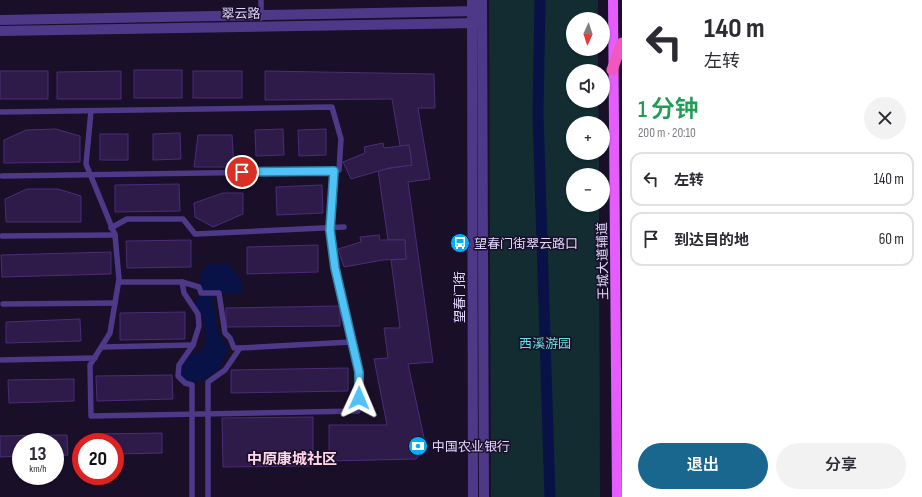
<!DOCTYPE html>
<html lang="zh">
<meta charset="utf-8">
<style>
:root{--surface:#fff;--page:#f2f2f3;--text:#2b2b33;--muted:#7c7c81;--line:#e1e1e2;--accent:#19668f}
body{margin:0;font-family:"Sofia Sans Condensed","Noto Sans SC",sans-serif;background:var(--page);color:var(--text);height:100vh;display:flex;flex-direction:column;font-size:15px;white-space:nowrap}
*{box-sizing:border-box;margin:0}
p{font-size:13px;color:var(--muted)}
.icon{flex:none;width:22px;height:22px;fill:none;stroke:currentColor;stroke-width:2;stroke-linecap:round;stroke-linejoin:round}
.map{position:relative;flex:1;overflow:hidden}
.side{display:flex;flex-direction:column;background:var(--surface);width:300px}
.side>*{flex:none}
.banner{background:#fff;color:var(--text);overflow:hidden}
.needle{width:26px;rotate:183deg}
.controls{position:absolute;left:566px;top:12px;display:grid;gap:8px}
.controls a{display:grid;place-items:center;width:44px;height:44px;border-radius:50%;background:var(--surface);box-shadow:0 1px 3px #0004;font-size:20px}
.speed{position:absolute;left:12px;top:433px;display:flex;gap:8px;font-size:20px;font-weight:700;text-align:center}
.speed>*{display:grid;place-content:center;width:52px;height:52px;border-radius:50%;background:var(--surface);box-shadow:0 1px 3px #0004;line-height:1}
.speed small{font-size:10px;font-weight:400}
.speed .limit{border:6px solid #d22;background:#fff;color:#111}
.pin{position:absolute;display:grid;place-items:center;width:34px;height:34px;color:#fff;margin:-17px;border:2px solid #fff;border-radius:50%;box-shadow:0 1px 4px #0007}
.me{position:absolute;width:44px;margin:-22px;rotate:1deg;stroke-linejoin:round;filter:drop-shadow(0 0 3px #0008)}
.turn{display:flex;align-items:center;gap:14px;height:84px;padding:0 16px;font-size:18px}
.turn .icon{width:52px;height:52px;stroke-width:2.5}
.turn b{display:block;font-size:28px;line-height:34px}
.round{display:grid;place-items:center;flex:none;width:42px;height:42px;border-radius:21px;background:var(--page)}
.head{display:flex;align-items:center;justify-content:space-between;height:68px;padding:0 16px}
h1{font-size:24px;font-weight:600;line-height:30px;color:#1e9e55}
.action{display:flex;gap:8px;margin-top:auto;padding:8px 16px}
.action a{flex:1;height:46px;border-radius:24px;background:var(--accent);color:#fff;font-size:16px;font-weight:600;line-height:46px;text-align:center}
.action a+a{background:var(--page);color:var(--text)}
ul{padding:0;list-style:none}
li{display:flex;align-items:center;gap:12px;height:54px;margin:0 8px 6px;padding:0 8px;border:2px solid var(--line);border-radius:12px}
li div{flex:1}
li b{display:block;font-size:15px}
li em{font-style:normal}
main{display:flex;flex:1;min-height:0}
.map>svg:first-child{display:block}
.green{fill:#122c32}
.water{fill:#091247}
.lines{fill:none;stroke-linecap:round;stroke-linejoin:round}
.canal{stroke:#091247;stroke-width:11}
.building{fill:#2e1b49;stroke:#4b2c76}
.service{stroke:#4d3988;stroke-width:5.5}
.tertiary{stroke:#4d3988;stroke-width:10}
.primary{stroke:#e55dff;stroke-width:10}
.trunk{stroke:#f257bf;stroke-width:11}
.route-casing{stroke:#337fa1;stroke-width:10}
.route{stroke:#4fc3f7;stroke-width:7}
.labels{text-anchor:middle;stroke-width:3;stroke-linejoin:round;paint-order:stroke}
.street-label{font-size:13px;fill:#e3d6ff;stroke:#190f28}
.poi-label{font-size:13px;fill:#e3d6ff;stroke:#190f28;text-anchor:start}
.park-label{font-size:13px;fill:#5ee3de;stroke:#190f28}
.quarter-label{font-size:15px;font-weight:bold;fill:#ffd8e8;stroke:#190f28}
</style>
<main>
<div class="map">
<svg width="622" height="497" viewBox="0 0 622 497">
<rect width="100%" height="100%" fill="#190f28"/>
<!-- green -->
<path class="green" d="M489 0H598V19H573V49H598V71H573V101H598L599 123H573V153H599V175H573V205H599L600 497H491Z"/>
<!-- water -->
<path class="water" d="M209 264H229L242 282 241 294 219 293 211 300C217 307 214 316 216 324 218 333 223 340 228 347 222 370 215 376 194 383L186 381 180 376C181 365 185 359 194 353L199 354C212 337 205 320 193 305L201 293 200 273Z"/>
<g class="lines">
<!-- canal -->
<path class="canal" d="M540 0 538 113 550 497"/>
</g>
<!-- building -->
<g class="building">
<rect x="134" y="70" width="48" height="28"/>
<rect x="0" y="71" width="48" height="28"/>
<path d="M121 71V99H57V72Z"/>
<rect x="193" y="71" width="49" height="27"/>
<path d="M265 71 434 74 435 108H418L430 179 408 182 433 362 408 364 426 447 416 459 329 461V425H387L374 359 388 358 384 328H400L391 260 406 259 405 240H388L378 170 412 165 409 145 400 146 392 99 265 100Z"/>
<path d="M56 129 80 136V162L4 163V140L26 130Z"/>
<path d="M283 129 284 155 256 156 255 130Z"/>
<path d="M326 129V155L299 156 298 130Z"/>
<path d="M180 133 181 159 153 160V134Z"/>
<rect x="100" y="134" width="28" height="26"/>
<path d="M198 135H232L234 167H194Z"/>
<path d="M383 143 384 148 409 145 412 165 389 168 351 179 343 162 365 153 364 147Z"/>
<path d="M179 184 180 211 115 212V185Z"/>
<path d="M322 185 323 213 277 215 276 187Z"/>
<path d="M27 189H58L81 196V222H6L5 199Z"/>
<path d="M223 193H243V214L213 227 195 217 194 203Z"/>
<path d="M379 235 380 240H405L406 259 383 260 344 267 338 249 361 242 360 237Z"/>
<path d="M191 240V267L127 268 126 241Z"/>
<path d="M318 245V272L247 274V247Z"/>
<path d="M111 252V274L2 277 1 255Z"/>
<path d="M340 306V326L226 327V308Z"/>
<path d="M185 312V339L120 340V313Z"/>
<path d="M80 319 81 341 6 343V322Z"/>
<path d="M348 368V391L231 393V370Z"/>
<path d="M172 375 173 399 97 401 96 376Z"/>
<path d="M74 379V401L9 403 8 380Z"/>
<path d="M313 417V466L223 467 222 418Z"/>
<path d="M162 433V453L115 454V442H93V434Z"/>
<path d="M67 435 68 455 55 456V442H21V456L0 457V436Z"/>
</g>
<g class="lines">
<!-- service -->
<g class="service">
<path d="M261 0V18"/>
<path d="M91 111 86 164 115 235 119 279 110 333 90 365 91 416 358 411 359 371 351 342"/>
<path d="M0 112 332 107 341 139 339 170 334 171 330 230 335 268 351 342 240 348 225 370 208 382V497"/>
<path d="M2 176 334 171"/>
<path d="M111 228 127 219H183L195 234 344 227"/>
<path d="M2 236 115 235"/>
<path d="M119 282H182"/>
<path d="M3 304 115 303"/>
<path d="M102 347 193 345"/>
<path d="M0 360 95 358"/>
<path d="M192 497V385L185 383 178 376 179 365 193 345 199 326 198 314 184 293 182 282 199 287 201 293H219L225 333 230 338 234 348H240"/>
</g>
<!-- tertiary -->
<g class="tertiary">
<path d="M472 0 473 497"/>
<path d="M482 0 484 497"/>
<path d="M0 20 478 11"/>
<path d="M0 31 478 23"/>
</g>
<!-- primary -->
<path class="primary" d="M613 0 617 497"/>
<!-- trunk -->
<path class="trunk" d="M612 70 622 43"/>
</g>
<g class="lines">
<!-- route casing -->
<g class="route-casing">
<path id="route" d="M242 172 334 171 330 230 335 268 359 372V398"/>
</g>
<!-- route -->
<use href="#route" class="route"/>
</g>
<!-- icons -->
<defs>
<g id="bus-disc" transform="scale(1)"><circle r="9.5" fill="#02afff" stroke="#190f28"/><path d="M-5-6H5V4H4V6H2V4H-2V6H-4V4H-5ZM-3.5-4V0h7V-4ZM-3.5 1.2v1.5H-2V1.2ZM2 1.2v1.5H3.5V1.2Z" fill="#fff"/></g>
<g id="bank-disc" transform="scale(1)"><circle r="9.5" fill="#02afff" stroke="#190f28"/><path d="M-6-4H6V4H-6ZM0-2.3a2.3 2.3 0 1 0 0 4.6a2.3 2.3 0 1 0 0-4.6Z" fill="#fff"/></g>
</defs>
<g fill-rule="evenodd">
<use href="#bus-disc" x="460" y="243"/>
<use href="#bank-disc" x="418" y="446"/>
</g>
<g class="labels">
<!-- street labels -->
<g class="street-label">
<text transform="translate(241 13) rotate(-1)" y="5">翠云路</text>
<text transform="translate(602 261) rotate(-91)" y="5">王城大道辅道</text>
<text transform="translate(459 297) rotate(-90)" y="5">望春门街</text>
</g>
<!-- poi labels -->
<g class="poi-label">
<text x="474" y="248">望春门街翠云路口</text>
<text x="432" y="451">中国农业银行</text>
</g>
<!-- park labels -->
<g class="park-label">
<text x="545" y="348">西溪游园</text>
</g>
<!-- quarter labels -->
<g class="quarter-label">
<text x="292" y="464">中原康城社区</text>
</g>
</g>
</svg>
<div class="controls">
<a><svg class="needle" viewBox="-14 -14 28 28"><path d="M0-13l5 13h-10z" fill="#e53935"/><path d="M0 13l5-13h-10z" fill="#7c7c81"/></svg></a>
<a><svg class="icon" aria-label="sound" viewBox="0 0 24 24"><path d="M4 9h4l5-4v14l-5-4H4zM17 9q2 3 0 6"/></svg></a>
<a>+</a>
<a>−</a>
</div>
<div class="speed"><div>13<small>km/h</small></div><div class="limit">20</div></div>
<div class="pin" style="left:242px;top:172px;background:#d93025"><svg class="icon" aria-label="arrive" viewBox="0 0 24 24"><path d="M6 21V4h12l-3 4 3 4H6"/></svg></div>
<svg class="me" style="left:359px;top:398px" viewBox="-20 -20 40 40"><path d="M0-17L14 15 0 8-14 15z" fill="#4fc3f7" stroke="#fff" stroke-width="4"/></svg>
</div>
<section class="side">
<div class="banner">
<div class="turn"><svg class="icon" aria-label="left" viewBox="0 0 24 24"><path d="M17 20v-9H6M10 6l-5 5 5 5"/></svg><div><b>140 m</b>左转</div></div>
</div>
<div class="head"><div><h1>1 分钟</h1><p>200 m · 20:10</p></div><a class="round"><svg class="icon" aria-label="close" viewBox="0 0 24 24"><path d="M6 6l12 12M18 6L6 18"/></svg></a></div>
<ul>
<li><svg class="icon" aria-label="left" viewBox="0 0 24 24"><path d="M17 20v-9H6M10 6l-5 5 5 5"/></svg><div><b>左转</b></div><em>140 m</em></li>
<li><svg class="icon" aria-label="arrive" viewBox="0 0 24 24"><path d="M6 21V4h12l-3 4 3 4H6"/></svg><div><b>到达目的地</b></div><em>60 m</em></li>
</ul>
<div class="action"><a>退出</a><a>分享</a></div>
</section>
</main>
